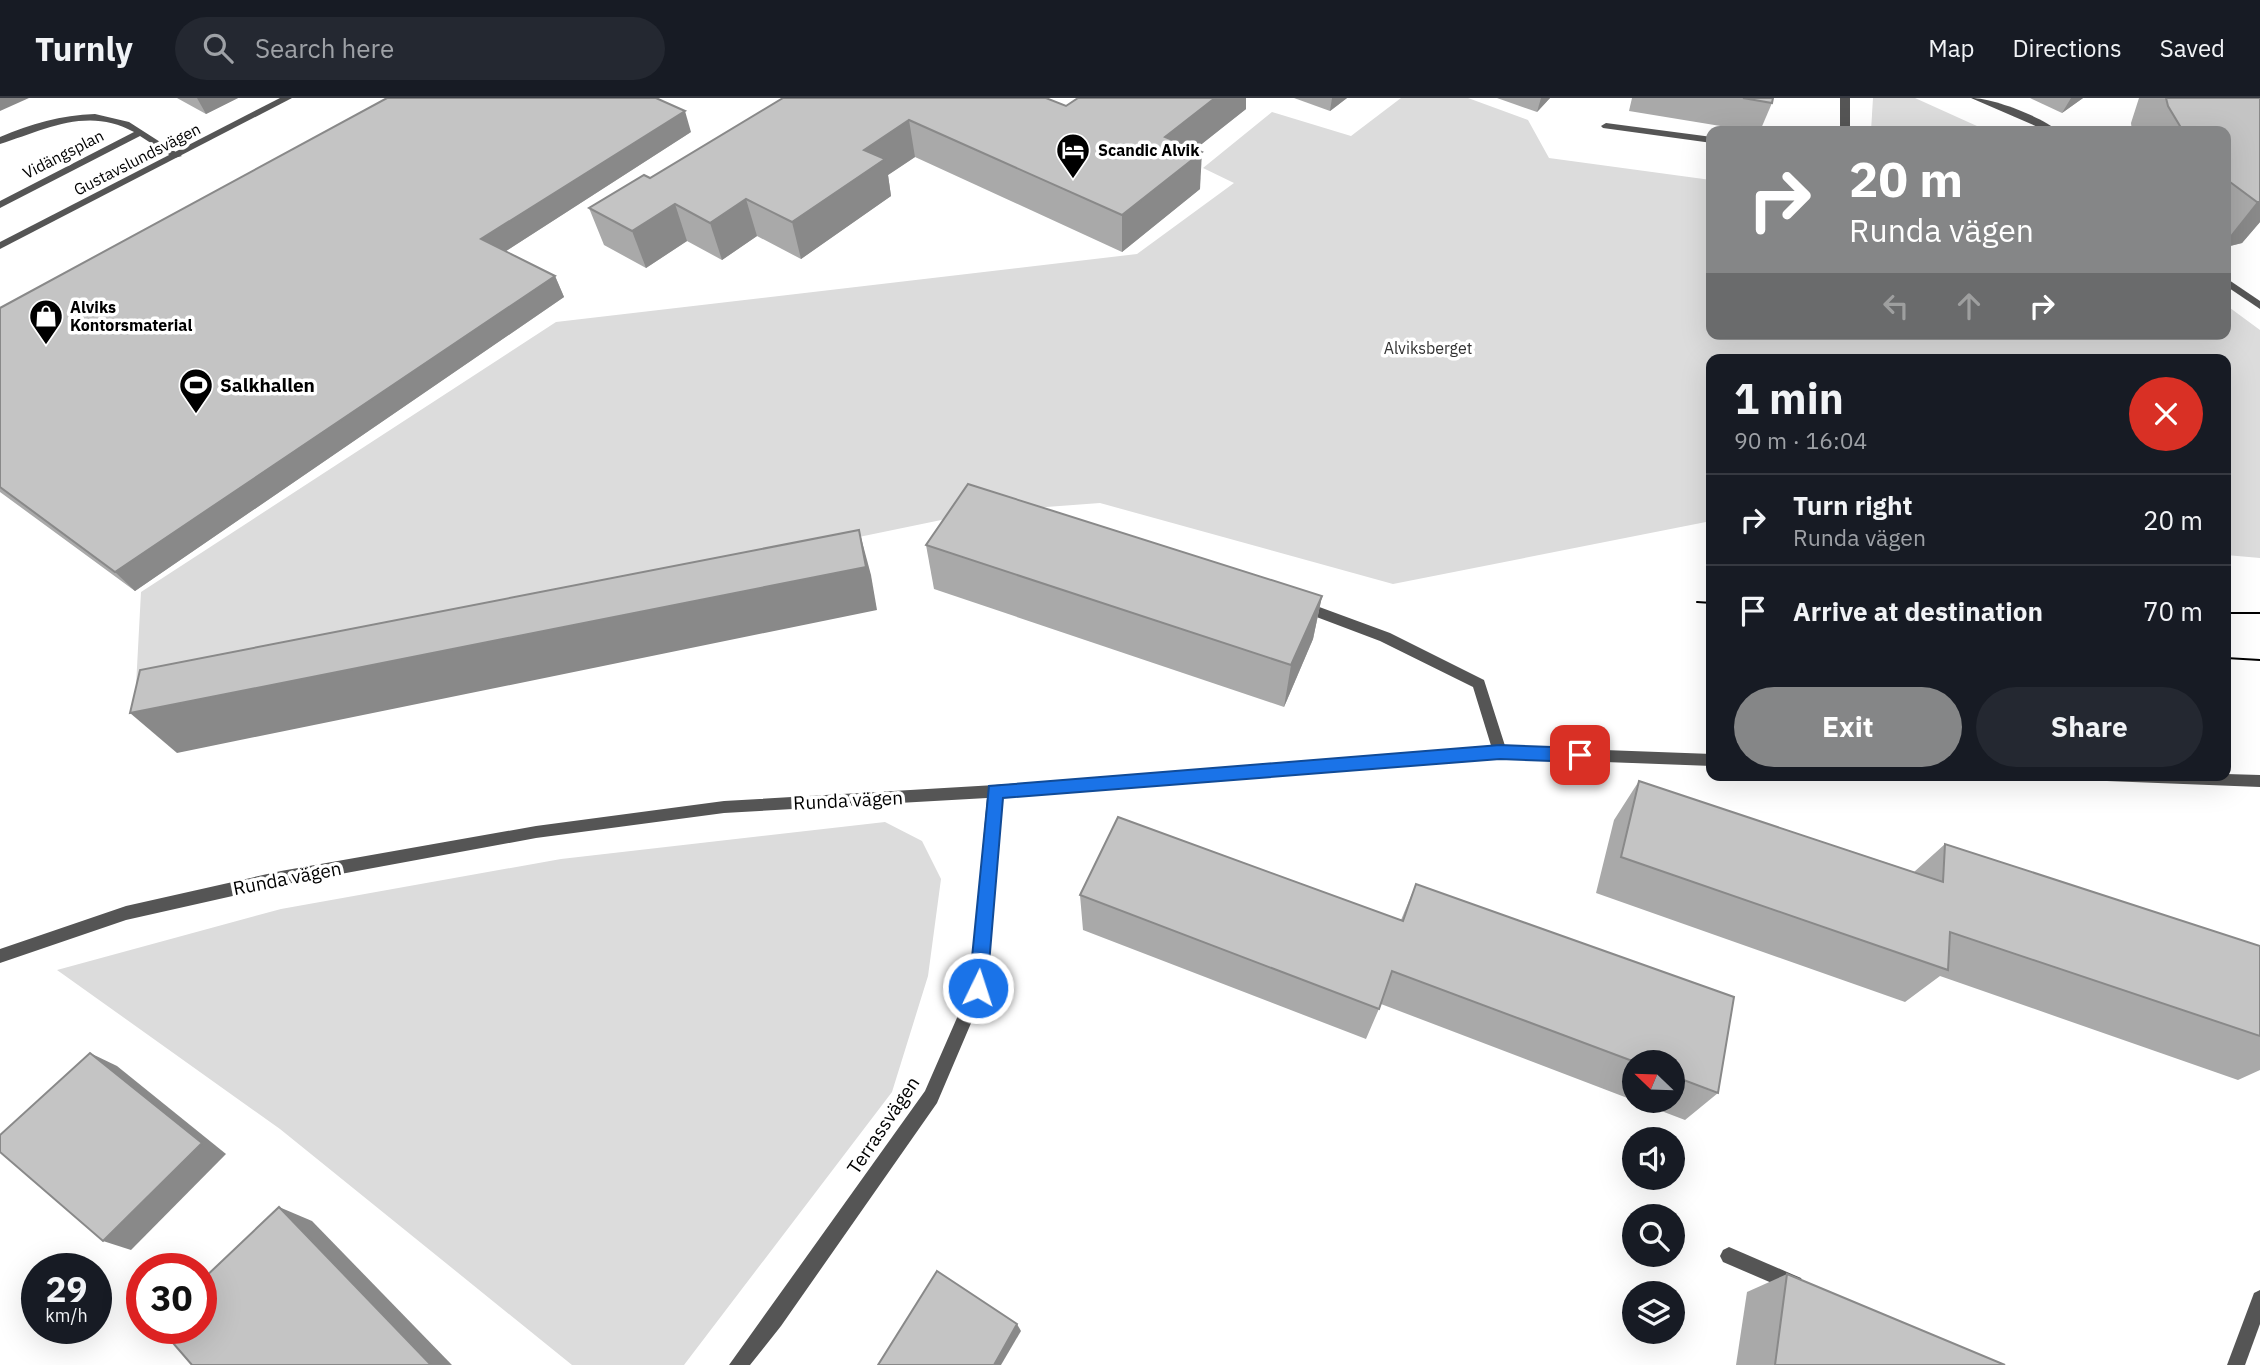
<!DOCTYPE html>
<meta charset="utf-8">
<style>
:root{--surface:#171b24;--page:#242831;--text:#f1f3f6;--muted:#9ea1a6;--line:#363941;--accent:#858687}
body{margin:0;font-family:"IBM Plex Sans",sans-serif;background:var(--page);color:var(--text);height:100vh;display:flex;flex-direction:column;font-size:26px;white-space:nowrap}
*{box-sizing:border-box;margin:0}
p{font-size:23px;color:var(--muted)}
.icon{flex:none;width:38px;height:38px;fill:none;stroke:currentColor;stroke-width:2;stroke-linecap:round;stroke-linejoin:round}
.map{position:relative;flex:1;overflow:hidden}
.panel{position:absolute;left:1706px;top:256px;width:525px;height:427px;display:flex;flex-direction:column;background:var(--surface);border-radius:14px;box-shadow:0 7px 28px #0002}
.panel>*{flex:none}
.banner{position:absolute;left:1706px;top:28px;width:525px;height:214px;border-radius:14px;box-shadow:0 7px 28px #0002;background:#858687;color:#fff;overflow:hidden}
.needle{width:46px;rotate:293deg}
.tools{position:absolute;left:1622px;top:952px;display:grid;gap:14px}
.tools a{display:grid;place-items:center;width:63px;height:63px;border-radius:50%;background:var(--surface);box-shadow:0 7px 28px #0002;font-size:35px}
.speed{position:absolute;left:21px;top:1155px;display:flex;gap:14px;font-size:35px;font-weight:700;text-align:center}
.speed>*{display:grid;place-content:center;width:91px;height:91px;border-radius:50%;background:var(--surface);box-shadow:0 7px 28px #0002;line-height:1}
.speed small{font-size:18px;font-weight:400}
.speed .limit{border:10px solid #d22;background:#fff;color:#111}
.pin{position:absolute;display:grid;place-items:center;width:60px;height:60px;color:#fff;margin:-30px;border-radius:14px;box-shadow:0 4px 10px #0006}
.me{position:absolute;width:77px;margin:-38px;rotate:4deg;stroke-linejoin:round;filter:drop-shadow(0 0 5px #0008)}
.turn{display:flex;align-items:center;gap:24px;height:147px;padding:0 28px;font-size:32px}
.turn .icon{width:91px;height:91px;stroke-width:2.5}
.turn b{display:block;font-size:49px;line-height:60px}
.lanes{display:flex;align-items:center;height:66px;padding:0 28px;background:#0003;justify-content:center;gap:35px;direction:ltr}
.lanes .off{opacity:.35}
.round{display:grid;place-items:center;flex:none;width:74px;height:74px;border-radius:37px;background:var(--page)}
.head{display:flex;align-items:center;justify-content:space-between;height:119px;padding:0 28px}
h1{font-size:42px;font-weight:700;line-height:52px}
.primary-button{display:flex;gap:14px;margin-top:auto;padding:14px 28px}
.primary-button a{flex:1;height:80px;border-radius:42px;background:var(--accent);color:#fff;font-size:28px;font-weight:700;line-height:80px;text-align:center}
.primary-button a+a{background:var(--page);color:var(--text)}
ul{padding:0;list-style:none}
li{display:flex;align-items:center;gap:21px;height:91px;padding:0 28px;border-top:2px solid var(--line)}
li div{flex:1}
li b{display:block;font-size:26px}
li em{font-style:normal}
header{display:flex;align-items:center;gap:42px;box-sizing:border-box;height:98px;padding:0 35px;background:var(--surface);border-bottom:2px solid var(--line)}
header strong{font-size:33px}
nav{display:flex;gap:38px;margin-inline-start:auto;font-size:24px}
.search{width:490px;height:63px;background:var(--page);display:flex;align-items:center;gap:18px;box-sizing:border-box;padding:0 24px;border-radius:38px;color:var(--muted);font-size:26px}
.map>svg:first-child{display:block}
.green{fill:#dcdcdc}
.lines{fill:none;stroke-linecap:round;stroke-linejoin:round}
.service{fill:#555;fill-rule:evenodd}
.minor{fill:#555;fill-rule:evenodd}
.tertiary{fill:#555;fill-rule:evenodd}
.tram{stroke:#000;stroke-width:2}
.wall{fill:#a9a9a9;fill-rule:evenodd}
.shaded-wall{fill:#898989}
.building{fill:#c4c4c4;stroke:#898989;stroke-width:2}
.route{fill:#1a73e8;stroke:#114b97;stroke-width:2}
.labels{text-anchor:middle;stroke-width:7;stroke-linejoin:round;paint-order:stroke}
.far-poi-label{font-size:16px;font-weight:bold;fill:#000;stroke:#fff;text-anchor:start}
.far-street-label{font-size:16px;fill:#000;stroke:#fff}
.far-park-label{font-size:16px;fill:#333;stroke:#fff}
.poi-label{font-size:19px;font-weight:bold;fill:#000;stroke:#fff;text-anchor:start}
.street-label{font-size:19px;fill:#000;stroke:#fff}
</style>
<header>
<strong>Turnly</strong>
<div class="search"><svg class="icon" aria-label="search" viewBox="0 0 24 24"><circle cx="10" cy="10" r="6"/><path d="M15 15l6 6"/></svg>Search here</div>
<nav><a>Map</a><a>Directions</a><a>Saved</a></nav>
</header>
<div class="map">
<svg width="2260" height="1267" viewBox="0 0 2260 1267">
<rect width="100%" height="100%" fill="#fff"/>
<!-- green -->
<g class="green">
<path d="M1401 0H1468L1528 22 1549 60 1711 82 1712 236H2226V207L2260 232V460L2226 457V261H1712L1711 423 1393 486 1100 405 980 414 136 588 141 494 556 224 1137 156 1234 85 1203 70 1272 14 1351 38Z"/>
<path d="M1873 0H1915L1988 33H1871Z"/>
<path d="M885 724 922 743 941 781 928 878 892 994 684 1267H572L280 1031 57 872 281 811 561 761Z"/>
</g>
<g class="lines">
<!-- service -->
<g class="service">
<rect x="1840" y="0" width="10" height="33"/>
<path d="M1971 0C1993 0 2042 19 2058 33H2047Z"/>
<path d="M95 16 129 24 182 58 174 60 140 38 0 110V103L134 34C88 8 44 32 0 46V39C31 26 61 17 95 16Z"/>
<path d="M1606 25 1712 39V45L1603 30 1601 28Z"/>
<path d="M2226 180 2260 203V211L2226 188Z"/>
<path d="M1303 503 1390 535 1484 582 1507 654 1505 658H1495L1493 654 1473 589 1380 543 1298 512 1296 508 1298 504Z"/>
<path d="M1729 1149 1801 1180 1804 1186 1801 1192 1795 1195 1723 1164 1720 1158 1723 1152Z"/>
<path d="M2260 1192V1226L2245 1267H2227L2254 1195Z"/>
</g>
<!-- minor -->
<g class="minor">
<path d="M1500 648 1712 656V668L1500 660 1002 699 986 890 937 1005 781 1228 750 1267H729L925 993 970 890 987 700 724 715 536 740 281 787 126 822 0 865V851L126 808 281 773 536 728 724 703 995 687Z"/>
<path d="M2226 676 2260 677V689L2107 683 2102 681 2100 677Z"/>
</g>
<!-- tertiary -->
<path class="tertiary" d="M280 0H292L0 151V144Z"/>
<!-- tram -->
<g class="tram">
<path d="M1697 504 1712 505"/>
<path d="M2226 515H2260"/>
<path d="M1707 531H1712"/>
<path d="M2226 560 2260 562"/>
</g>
</g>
<!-- wall -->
<g class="wall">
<path d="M177 0H238L206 16Z"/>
<path d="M783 0 1066 8 1078 0H1246V11L1195 51 1200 91 1122 154 915 59 888 77 891 98 801 161 757 138 722 162 687 143 646 170 604 147 589 110 650 80Z"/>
<path d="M1294 0H1347L1330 13Z"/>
<path d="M1497 0H1550L1537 14Z"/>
<path d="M1632 0H1773L1772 5 1760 33H1751L1629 13Z"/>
<path d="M2030 0H2083L2062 15Z"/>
<path d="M2139 0H2260V124L2242 145 2226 149V33H2132L2131 25Z"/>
<path d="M691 34 506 153 555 178 564 199 135 493 0 394V210Z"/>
<path d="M926 447 1322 498 1313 541 1284 609 934 491Z"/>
<path d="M1639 683 1914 774 1945 746 2260 848V972L2238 982 1940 878 1905 904 1596 795 1614 722Z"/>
<path d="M1416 786 1718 995 1685 1022 1381 906 1366 941 1083 832 1080 797 1401 822ZM1634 964H1673V1003H1634Z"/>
<path d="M1787 1176 2005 1267H1736L1747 1194Z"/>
</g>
<!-- shaded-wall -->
<g class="shaded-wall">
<path d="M0 0H29L0 13Z"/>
<path d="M197 0H238L206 16Z"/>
<path d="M1215 0H1246V11L1164 76 1165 39Z"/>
<path d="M1332 0H1347L1330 13Z"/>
<path d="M1541 0H1550L1537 14Z"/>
<path d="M2071 0H2083L2062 15Z"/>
<path d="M685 13 691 34 492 162 481 141Z"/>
<path d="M909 22 915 59 888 77 891 98 801 161 792 124 864 52Z"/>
<path d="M1202 54 1200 91 1122 154V117Z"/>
<path d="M746 101 757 138 722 162 710 125Z"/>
<path d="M2257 104H2260V124L2242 145 2226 149V143Z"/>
<path d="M675 106 687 143 646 170 632 133Z"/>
<path d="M555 178 564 199 135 493 115 474Z"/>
<path d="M859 432 871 477 877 512 177 655 130 615Z"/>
<path d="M1322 498 1313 541 1284 609 1291 567Z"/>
<path d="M90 955 117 968 226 1056 131 1152 103 1143Z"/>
<path d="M279 1109 312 1123 452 1267H431Z"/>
<path d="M1017 1226 1021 1233 1001 1267H994Z"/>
</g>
<!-- building -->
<g class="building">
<path d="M387 0H656L685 13 481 141 555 178 115 474 0 389V210Z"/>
<path d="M783 0H1046L1066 8 1078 0H1215L1165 39 1202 54 1122 117 909 22 864 52 885 61 792 124 746 101 710 125 675 106 632 133 589 110 644 77 650 80Z"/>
<path d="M1743 0H1773L1772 5Z"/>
<path d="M2166 0H2260V104H2257L2226 81V33H2183L2168 8Z"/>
<path d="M968 386 1322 498 1291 567 926 447Z"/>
<path d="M859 432 866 469 130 615 140 572Z"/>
<path d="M1639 683 1943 784 1945 746 2260 848V938L1950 834 1948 872 1621 759Z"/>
<path d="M1118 719 1403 823 1416 786 1734 899 1718 995 1673 978V964H1635L1392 873 1379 911 1080 797Z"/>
<path d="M90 955 202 1045 103 1143 0 1054V1037Z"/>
<path d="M279 1109 431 1267H192L160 1230H201V1183Z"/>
<path d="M937 1173 1017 1226 994 1267H878Z"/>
<path d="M1787 1176 2005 1267H1775Z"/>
</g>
<!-- route -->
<path class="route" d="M1500 647 1580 650 1585 652 1588 657 1585 662 1580 664 1500 661 1003 700 987 890 984 896 978 899 971 896 969 890 989 688Z"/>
<!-- icons -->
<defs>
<g id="hotel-pin" transform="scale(1.75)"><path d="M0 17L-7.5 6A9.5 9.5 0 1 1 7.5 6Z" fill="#000" stroke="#fff"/><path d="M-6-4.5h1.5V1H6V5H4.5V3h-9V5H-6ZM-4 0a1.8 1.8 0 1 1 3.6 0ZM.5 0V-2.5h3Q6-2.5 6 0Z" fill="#fff"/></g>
<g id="shop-pin" transform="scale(1.75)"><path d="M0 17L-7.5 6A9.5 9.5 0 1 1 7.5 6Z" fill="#000" stroke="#fff"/><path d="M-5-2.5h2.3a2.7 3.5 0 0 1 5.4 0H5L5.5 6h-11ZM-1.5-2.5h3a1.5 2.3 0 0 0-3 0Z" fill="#fff"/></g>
<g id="stadium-pin" transform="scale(1.75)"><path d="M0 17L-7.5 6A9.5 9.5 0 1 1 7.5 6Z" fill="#000" stroke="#fff"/><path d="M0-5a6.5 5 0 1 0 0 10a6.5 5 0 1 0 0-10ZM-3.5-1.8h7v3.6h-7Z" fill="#fff"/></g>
</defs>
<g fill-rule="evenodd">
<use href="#hotel-pin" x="1073" y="52"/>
<use href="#shop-pin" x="46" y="218"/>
<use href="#stadium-pin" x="196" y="287"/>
</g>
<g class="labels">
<!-- far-poi labels -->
<g class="far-poi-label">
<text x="1098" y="58">Scandic Alvik</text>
<text x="70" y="215">Alviks<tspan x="70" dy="18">Kontorsmaterial</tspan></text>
</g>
<!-- far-street labels -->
<g class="far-street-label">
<text transform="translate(63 56) rotate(-27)" y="6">Vidängsplan</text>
<text transform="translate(137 61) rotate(-27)" y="6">Gustavslundsvägen</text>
</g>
<!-- far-park labels -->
<g class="far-park-label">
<text x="1428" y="256">Alviksberget</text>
</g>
<!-- poi labels -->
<g class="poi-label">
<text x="220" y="294">Salkhallen</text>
</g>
<!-- street labels -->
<g class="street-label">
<text transform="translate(848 702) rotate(-3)" y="7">Runda vägen</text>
<text transform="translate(287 780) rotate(-11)" y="7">Runda vägen</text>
<text transform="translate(883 1027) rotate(-56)" y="7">Terrassvägen</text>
</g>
</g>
</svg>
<div class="tools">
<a><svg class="needle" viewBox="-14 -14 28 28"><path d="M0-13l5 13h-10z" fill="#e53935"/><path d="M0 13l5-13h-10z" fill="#9ea1a6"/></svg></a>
<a><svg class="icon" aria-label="sound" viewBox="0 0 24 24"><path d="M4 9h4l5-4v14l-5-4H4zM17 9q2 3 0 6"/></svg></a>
<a><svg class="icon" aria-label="search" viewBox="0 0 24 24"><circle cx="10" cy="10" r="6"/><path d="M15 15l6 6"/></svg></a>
<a><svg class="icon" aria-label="layers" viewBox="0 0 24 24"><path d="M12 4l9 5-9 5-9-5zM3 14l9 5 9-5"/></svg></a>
</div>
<div class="speed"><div>29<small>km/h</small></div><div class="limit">30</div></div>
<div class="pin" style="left:1580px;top:657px;background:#d93025"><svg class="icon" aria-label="arrive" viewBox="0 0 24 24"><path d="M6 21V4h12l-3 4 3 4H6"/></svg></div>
<svg class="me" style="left:978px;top:890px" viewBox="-20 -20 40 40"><circle r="17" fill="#1a73e8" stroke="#fff" stroke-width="3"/><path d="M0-11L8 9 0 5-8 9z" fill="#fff"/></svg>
<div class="banner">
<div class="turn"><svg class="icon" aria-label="right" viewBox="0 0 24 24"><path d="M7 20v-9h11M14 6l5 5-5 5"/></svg><div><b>20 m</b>Runda vägen</div></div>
<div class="lanes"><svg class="icon off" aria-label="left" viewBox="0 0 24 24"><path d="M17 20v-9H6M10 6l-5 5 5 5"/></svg><svg class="icon off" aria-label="ahead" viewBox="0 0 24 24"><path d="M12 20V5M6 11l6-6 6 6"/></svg><svg class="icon" aria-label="right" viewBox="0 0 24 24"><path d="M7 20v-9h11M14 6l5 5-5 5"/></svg></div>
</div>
<section class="panel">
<div class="head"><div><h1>1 min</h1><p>90 m · 16:04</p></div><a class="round" style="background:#d93025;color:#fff"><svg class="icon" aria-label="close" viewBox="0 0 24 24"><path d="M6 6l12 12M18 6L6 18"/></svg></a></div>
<ul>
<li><svg class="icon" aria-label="right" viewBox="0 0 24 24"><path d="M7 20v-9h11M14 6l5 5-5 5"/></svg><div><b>Turn right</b><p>Runda vägen</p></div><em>20 m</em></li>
<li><svg class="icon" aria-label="arrive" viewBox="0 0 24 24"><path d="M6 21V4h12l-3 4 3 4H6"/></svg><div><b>Arrive at destination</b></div><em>70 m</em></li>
</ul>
<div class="primary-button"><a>Exit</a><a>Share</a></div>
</section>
</div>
